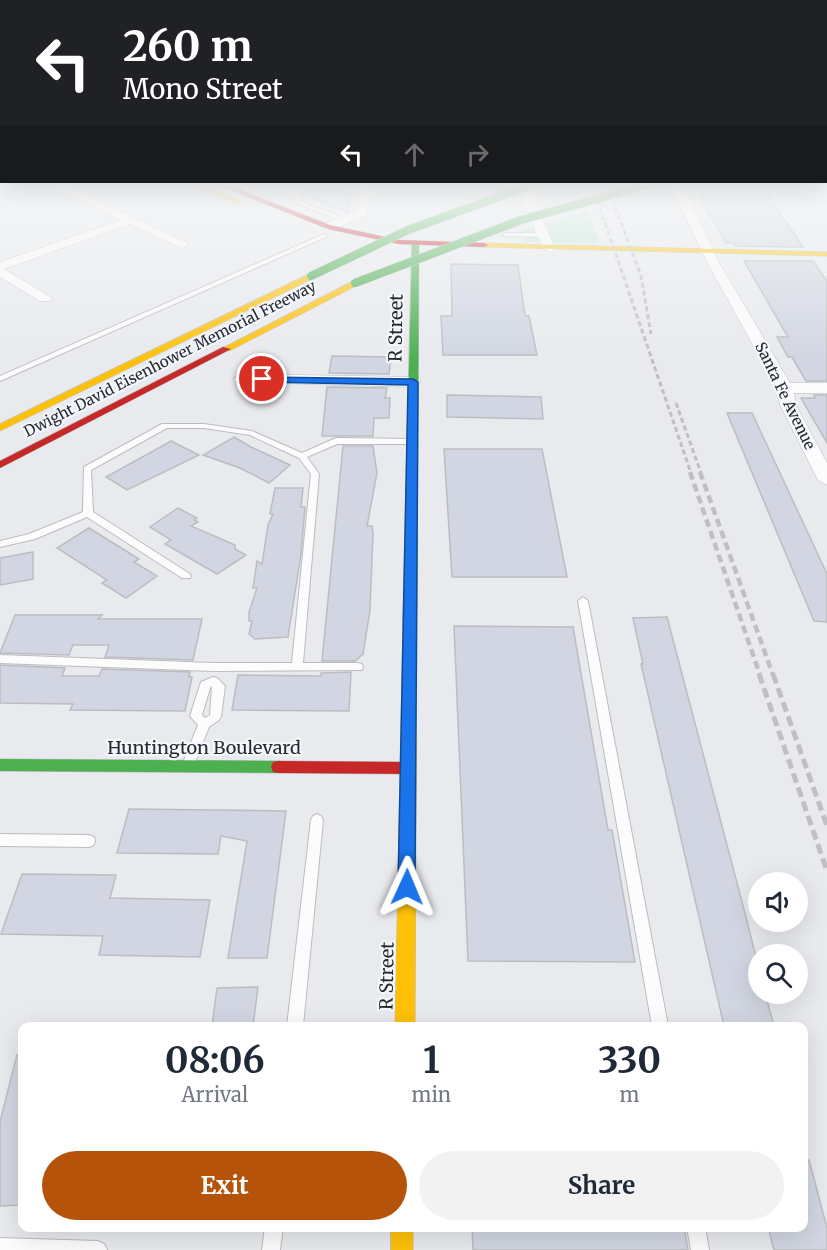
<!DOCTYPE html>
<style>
:root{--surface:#fff;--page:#f2f2f3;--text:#1f2937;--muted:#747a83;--accent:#b45309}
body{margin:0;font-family:Merriweather,serif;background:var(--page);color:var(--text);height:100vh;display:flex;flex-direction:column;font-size:22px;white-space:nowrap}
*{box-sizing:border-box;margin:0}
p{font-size:20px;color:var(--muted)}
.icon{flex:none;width:33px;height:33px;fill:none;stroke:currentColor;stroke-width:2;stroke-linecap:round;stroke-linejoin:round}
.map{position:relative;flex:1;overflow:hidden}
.panel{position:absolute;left:18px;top:1022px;width:790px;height:210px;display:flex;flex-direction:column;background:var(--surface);border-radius:12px;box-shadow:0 6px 24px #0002}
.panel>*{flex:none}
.top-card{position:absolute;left:0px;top:0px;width:828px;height:183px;box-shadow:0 6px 24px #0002;background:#202124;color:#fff;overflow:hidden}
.fabs{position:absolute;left:748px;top:872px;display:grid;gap:12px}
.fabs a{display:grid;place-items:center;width:60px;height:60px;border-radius:50%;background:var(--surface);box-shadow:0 6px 24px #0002;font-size:30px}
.pin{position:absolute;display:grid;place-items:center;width:51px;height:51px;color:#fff;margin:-26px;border:3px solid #fff;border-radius:50%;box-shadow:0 2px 6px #0007}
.me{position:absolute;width:66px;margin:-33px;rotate:1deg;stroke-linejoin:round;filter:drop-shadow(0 0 4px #0008)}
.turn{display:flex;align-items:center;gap:21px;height:126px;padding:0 24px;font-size:27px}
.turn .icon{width:78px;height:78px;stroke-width:2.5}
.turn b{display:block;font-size:42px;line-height:51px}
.lanes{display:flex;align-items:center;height:57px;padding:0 24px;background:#0003;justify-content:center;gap:30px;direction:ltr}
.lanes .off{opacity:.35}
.eta{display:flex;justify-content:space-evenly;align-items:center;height:102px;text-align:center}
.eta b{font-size:36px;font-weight:700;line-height:42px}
.action{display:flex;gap:12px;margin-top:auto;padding:12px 24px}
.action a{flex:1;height:69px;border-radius:36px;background:var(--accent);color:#fff;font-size:24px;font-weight:700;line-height:69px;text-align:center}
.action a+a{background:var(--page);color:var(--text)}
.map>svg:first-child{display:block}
.green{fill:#bae7d5}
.building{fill:#d1d6e2;stroke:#bcbdc1;stroke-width:1.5}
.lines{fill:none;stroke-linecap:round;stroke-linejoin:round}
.lane-casing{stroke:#bbbcc0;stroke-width:2}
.street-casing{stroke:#bbbcc0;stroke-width:1}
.fast-casing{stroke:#bbbcc0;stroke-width:1}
.slow-casing{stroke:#bbbcc0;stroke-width:1}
.jam-casing{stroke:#bbbcc0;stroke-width:1}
.lane{fill:#fcfcfc;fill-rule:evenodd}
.street{fill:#fcfcfc;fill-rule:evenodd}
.fast{fill:#4caf50;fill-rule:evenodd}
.slow{fill:#ffc107;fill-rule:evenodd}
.jam{fill:#c62828;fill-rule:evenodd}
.rail-far2{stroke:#c0c0c2;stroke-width:3;stroke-dasharray:5 3;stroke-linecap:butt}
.rail-far1{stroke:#c0c0c2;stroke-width:4.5;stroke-dasharray:8 4.5;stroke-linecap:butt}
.rail{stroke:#c0c0c2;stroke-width:5;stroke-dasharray:10 5;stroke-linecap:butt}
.fast-bridge-casing{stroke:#bbbcc0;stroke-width:9;stroke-linecap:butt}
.fast-bridge{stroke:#4caf50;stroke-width:8}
.route{fill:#1a73e8;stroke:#114b97;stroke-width:1.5}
.labels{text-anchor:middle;stroke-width:4.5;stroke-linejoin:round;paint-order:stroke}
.far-street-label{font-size:15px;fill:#27292b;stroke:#f3f6fd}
.street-label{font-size:18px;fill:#27292b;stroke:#f3f6fd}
</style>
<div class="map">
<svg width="827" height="1250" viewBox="0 0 827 1250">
<rect width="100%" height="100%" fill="#e8eaee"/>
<!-- green -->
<path class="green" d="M589 211 599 243 523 242 521 231Z"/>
<!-- building -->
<g class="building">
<path d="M305 192 351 193 348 212 304 196Z"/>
<path d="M699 195H768L803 247 736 246 734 243H726Z"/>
<path d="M744 261H813L827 281V381H806L792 357H788L777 337H788Z"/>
<path d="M451 264 518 265 525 316H529L537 355H443L441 316H452Z"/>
<path d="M332 356 391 357 389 374 329 373Z"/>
<path d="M327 387 387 388 385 398H390L389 418H374L373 436H322Z"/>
<path d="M447 395 541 397 543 419 447 417Z"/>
<path d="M814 395H827V443L801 398H815Z"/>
<path d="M727 413H752L827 574V622L814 621Z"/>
<path d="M234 437 251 447 290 465 269 483 240 468 203 455Z"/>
<path d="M171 441 199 455 127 490 106 477Z"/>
<path d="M343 446H373L377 473 367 526H372L373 533 370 610 363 654 355 661H322Z"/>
<path d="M444 449H542L567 577H452Z"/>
<path d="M275 488H303L301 507H305L301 554 288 637 255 639 249 634 252 621H249V612L257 588H253L257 561 262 564 268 525 273 514H270Z"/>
<path d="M178 508 197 518 194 520 198 522 191 526 235 545V549L246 555 217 574 165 544 171 540 150 527Z"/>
<path d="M89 528 139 559 134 562 157 576 126 598 102 583 107 580 57 548Z"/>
<path d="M33 552V579L0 585V558Z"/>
<path d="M15 615H102L98 619H202L193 660 105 657 109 645H73L69 655 0 653Z"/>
<path d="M667 617 747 921 759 969V993H765L774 1026H724L641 664H643L633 618Z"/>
<path d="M454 626 573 627 608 830H612L635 962 468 961Z"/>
<path d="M0 665 65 668 62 676H99L102 669 190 672 189 677H192L185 711 70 710 73 704 0 703Z"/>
<path d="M351 672 349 711 232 710 238 675 321 676V673Z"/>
<path d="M129 809 286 811 267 958H228L247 841 221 836 218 854 117 853Z"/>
<path d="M22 874 116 875 110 898 210 900 200 957 99 955 103 936 1 934Z"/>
<path d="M258 987 253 1026H212L217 988Z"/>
<path d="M17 1055H22V1205L0 1206V1122Z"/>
<path d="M804 1160H809L827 1228V1250H774L768 1227H804Z"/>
<path d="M472 1227H684L688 1250H473Z"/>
</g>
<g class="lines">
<!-- lane casing -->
<g class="lane-casing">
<g id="lane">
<path d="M331 185H370L367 187 304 190 299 201 347 219V221H343L293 202 300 187Z"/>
<path d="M464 185H470V197L465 196Z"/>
<path d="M506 233H543L546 235 543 237 504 236 503 235Z"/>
<path d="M324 234 326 235V237L0 381V376Z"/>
<path d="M162 424H204L252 431 302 453 336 438 415 439V443L412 444H337L307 457 319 474 303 663H358L362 664 363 667 362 670 213 671 0 663V655L213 663H292L311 474 299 458 250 435 204 428H167L91 470 93 512 190 574 191 576 190 578H182L87 517 35 539 0 547V541L29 534 83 512 84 467Z"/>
<path d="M583 597 588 601 668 1026H652L578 601Z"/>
<path d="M213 677 217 678 225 686 221 717 219 720 209 727 194 765 192 769 188 770 184 769 182 765 198 725 190 716 201 682ZM212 686 210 715 205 718 202 715 210 688Z"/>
<path d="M317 814 321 816 323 820 303 1026H287L311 820 313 816Z"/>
<path d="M0 834 89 835 94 837 95 841 94 845 89 847 0 846Z"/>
<path d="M265 1227H283L280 1250H262Z"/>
<path d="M687 1227H705L709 1250H691Z"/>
<path d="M0 1238 98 1241 104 1244 107 1250H0Z"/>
</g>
</g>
<!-- street casing -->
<g class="street-casing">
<g id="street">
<path d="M49 185H64L189 244 183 248 179 247 130 224 4 269 52 298 50 301H40L0 277V262L121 220Z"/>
<path d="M361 185H373L366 215 332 230H324V224L357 211Z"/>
<path d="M515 185H527L555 248 553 251 549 252 543 248Z"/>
<path d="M670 185H682L720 264 790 383H827V393H794L796 405 827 463V485L818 480 780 405 777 388 708 264Z"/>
<path d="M241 374 413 377 421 382 413 387 236 382 233 379Z"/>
</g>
</g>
<!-- fast casing -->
<g class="fast-casing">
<g id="fast">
<path d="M412 241 419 243 417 623 410 628 403 623Z"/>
<path d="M0 759 279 761 285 762 287 767 285 772 279 773 0 771Z"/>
</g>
</g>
<!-- slow casing -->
<g class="slow-casing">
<g id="slow">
<path d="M192 185H202L243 202 236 204Z"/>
<path d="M481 243 827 252V256L484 247 480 245Z"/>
<path d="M311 273 315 276 314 278 0 431V424Z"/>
<path d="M355 280 359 283 358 285 229 351 221 349Z"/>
<path d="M410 618 417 623 415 1026H395L403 623Z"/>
<rect x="391" y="1227" width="22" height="23"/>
</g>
</g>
<!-- jam casing -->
<g class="jam-casing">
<g id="jam">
<path d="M218 185H228L330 225 399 240 484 243 488 245 484 247 399 244 328 229Z"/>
<path d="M223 347 231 349 0 468V461Z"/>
<path d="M279 761 408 762 414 763 416 768 414 773 408 774 279 773 273 772 271 767 273 762Z"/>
</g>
</g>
<!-- lane -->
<use href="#lane" class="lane"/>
<!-- street -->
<use href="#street" class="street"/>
<!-- fast -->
<use href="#fast" class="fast"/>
<!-- slow -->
<use href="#slow" class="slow"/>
<!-- jam -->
<use href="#jam" class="jam"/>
<!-- rail-far2 -->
<g class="rail-far2">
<path d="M592 185 691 473"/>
<path d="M607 185 641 276 651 334"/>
<path d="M676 403 701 473"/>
</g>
<!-- rail-far1 -->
<g class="rail-far1">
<path d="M690 472 760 675"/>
<path d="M700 472 773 675"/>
</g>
<!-- rail -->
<g class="rail">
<path d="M759 674 827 871"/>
<path d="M773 674 827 826"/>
</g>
<!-- fast-bridge casing -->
<g class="fast-bridge-casing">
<g id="fast-bridge">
<path d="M311 276 408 230 531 185"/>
<path d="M355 283 521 220 647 185"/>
</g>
</g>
<!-- fast-bridge -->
<use href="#fast-bridge" class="fast-bridge"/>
</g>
<!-- sky -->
<linearGradient id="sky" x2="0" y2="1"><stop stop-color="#83c1ea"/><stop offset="0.51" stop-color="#f5f6f7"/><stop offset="1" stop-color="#f5f6f7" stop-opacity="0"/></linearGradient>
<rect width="827" height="360" fill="url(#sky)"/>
<!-- route -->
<path class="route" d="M259 377 413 379 418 382 415 887 413 893 407 895 400 893 398 887 408 385 262 382 259 381Z"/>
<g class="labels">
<!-- far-street labels -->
<g class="far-street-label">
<text transform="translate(170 359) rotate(-27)" y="5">Dwight David Eisenhower Memorial Freeway</text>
<text transform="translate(785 396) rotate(64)" y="5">Santa Fe Avenue</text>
</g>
<!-- street labels -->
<g class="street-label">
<text transform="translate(396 328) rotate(-89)" y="6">R Street</text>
<text x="204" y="754">Huntington Boulevard</text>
<text transform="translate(387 976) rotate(-89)" y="6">R Street</text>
</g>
</g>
</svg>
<div class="fabs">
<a><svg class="icon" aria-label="sound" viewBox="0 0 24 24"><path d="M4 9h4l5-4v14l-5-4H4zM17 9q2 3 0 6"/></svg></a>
<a><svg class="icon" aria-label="search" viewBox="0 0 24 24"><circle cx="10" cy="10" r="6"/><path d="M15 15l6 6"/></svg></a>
</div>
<div class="pin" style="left:262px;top:379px;background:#d93025"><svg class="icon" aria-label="arrive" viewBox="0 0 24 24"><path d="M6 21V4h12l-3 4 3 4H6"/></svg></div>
<svg class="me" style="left:407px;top:887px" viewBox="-20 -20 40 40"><path d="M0-17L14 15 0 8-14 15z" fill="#1a73e8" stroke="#fff" stroke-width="4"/></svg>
<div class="top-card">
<div class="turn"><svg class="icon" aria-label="left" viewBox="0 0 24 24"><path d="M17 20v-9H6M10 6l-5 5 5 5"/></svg><div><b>260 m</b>Mono Street</div></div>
<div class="lanes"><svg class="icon" aria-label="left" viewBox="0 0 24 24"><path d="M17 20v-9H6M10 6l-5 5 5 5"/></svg><svg class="icon off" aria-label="ahead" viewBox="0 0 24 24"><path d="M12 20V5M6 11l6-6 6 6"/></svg><svg class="icon off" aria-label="right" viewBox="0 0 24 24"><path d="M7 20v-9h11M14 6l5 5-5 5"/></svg></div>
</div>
<section class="panel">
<div class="eta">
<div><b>08:06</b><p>Arrival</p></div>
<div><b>1</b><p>min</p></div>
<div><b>330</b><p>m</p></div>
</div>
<div class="action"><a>Exit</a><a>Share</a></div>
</section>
</div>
